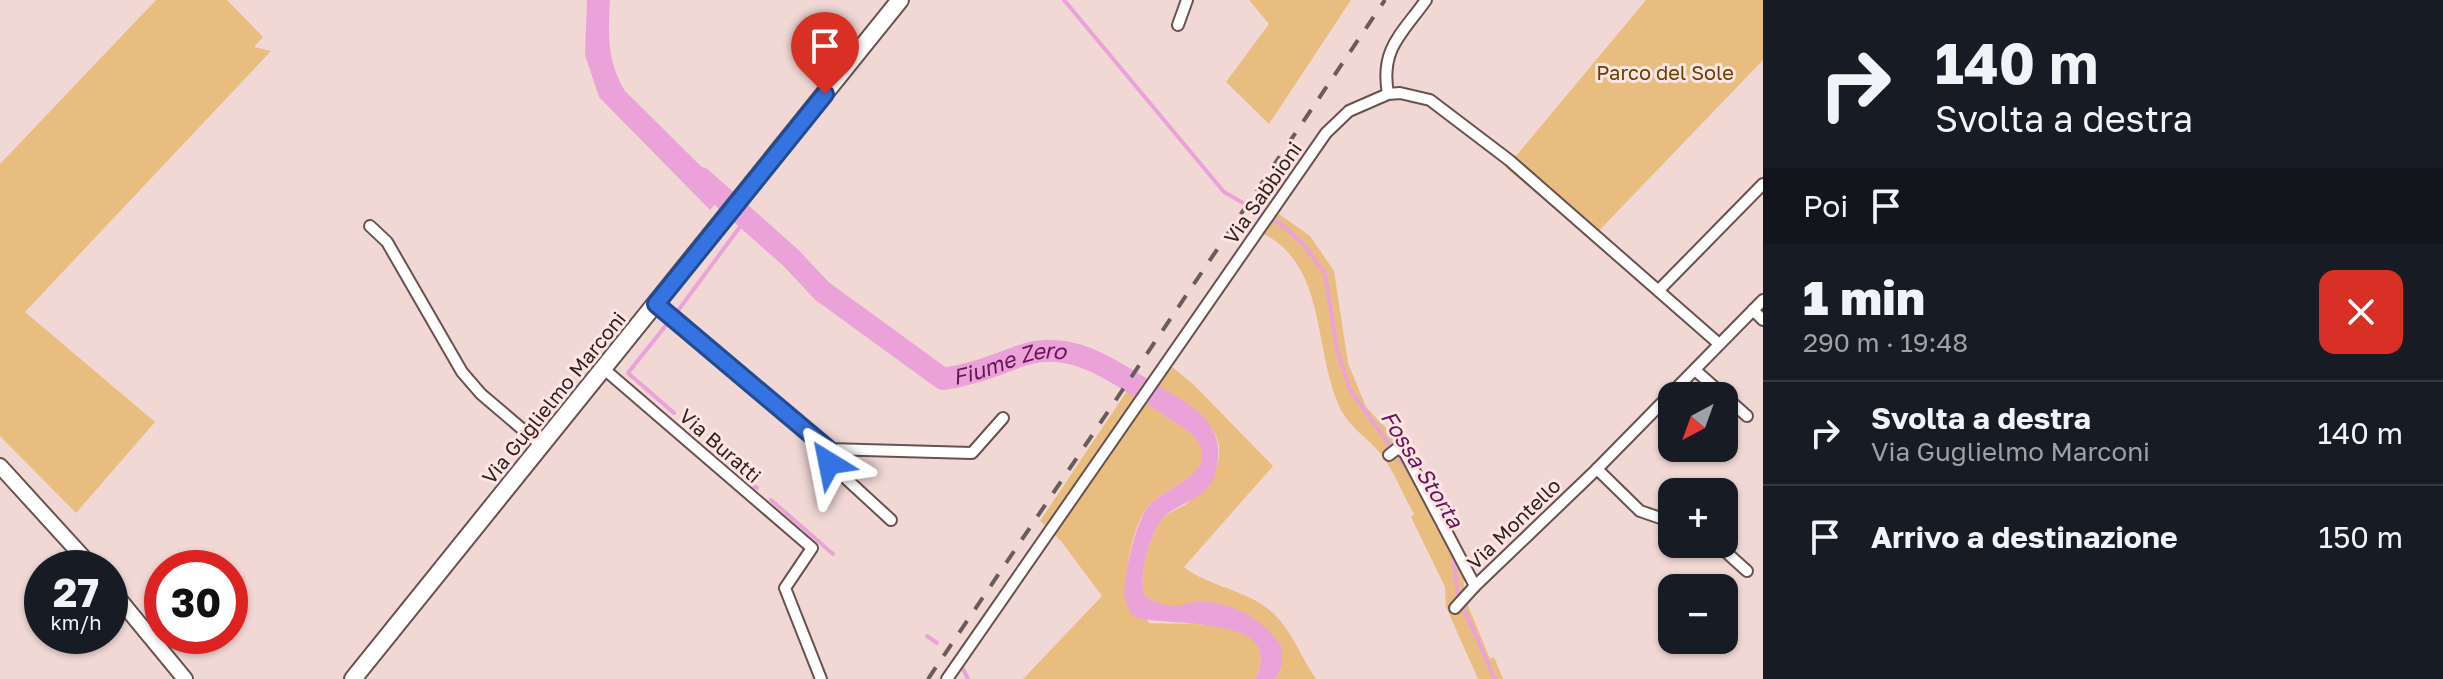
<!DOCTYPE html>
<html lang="it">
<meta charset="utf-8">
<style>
:root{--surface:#171b24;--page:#20242c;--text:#f1f3f6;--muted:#9ea1a6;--line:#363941}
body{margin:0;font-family:"Golos Text",sans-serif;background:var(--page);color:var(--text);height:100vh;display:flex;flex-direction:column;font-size:30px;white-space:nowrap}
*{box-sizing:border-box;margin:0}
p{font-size:26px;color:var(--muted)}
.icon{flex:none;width:44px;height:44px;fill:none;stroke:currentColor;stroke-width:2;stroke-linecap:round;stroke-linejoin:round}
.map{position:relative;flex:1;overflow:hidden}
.side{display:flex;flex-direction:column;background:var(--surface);width:680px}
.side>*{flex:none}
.hud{background:#171b24;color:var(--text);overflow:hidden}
.needle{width:52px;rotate:221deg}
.tools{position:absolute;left:1658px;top:382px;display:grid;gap:16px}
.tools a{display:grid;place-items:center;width:80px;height:80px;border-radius:16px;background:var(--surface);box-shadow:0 2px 6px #0004;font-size:40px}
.speed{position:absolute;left:24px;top:550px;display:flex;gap:16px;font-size:40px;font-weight:700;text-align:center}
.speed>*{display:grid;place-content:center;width:104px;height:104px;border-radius:50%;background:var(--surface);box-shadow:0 2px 6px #0004;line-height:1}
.speed small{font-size:20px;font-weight:400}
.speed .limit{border:12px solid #d22;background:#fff;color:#111}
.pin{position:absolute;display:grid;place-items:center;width:68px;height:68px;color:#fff;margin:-82px -34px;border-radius:50% 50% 50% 0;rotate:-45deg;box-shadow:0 0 8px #0007}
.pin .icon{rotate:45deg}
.me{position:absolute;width:88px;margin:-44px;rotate:325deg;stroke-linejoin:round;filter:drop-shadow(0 0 6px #0008)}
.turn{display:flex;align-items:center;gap:28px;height:168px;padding:0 40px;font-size:36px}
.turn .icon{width:104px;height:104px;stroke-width:2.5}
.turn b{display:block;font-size:56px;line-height:68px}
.then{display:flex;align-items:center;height:76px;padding:0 40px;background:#0003;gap:16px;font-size:30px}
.round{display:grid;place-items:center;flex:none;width:84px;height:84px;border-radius:16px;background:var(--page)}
.overview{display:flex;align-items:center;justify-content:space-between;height:136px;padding:0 40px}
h1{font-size:48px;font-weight:800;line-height:60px}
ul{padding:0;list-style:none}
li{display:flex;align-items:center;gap:24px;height:104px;padding:0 40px;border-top:2px solid var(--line)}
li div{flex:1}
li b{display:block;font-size:30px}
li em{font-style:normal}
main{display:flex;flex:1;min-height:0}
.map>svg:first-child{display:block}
.green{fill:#e9bd80}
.water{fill:#eaa2d8}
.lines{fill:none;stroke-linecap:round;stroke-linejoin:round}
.stream{stroke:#eaa2d8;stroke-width:4}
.river{stroke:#eaa2d8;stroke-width:22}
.minor-casing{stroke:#67524f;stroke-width:14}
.secondary-casing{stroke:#67524f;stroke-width:18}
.primary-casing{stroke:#67524f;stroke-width:20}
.minor{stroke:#fff;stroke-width:10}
.secondary{stroke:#fff;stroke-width:14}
.primary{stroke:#fff;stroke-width:16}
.rail{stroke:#6a5c5b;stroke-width:4;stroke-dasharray:14 14;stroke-linecap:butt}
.route-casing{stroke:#224b92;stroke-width:20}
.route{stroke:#3573e1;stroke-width:14}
.labels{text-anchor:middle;stroke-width:6;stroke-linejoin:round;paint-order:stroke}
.park-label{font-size:20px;fill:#644204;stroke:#ffe5e2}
.street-label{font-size:20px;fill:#2c2322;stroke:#ffe5e2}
.water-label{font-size:22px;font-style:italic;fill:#67145a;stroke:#ffe5e2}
</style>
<main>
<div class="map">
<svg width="1763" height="679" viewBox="0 0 1763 679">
<rect width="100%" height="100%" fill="#f1d8d5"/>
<!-- green -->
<g class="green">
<path d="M156 0H227L263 37 254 47 271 51 25 312 155 422 76 513 0 436V164Z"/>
<path d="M1249 0H1351L1269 124 1226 82 1269 24Z"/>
<path d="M1646 0H1763V60L1591 239 1506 168Z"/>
<path d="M1272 209 1310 236 1334 271 1348 363 1366 407 1404 447 1470 571 1464 577V596L1490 659 1494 657 1503 679H1478L1446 607 1445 587 1411 517 1414 514C1403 495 1394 471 1381 454 1367 437 1350 428 1340 408 1312 348 1328 260 1257 231Z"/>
<path d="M1166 362 1193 384 1273 466 1184 567C1208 586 1242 589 1267 608 1290 625 1300 656 1316 679H1275L1282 666 1207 602C1179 607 1169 612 1144 595 1139 574 1148 542 1159 523 1165 512 1180 509 1189 502 1196 497 1201 489 1206 483 1245 436 1190 403 1152 383Z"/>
<path d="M1127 391 1191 433C1227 472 1168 485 1149 505 1138 517 1130 548 1128 564 1126 580 1143 607 1149 623 1184 625 1286 616 1255 679H1023L1102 596 1061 541 1040 521Z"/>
</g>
<!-- water -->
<g class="water">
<path d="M587 0H610C608 34 607 61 625 91L726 191 710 210 599 97 585 55Z"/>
<path d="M1137 376C1169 392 1224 414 1218 458 1217 468 1215 479 1208 487 1196 503 1169 506 1159 523 1148 542 1139 574 1144 595 1175 616 1180 599 1209 602 1240 606 1265 622 1282 647V666L1275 679H1255C1289 611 1165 629 1133 616 1131 612 1126 605 1125 600 1121 582 1137 517 1150 504 1169 485 1226 471 1191 433L1127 391Z"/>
</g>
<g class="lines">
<!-- stream -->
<g class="stream">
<path d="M1064 0 1224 192 1282 225 1304 245 1325 274 1337 349 1350 390 1412 476"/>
<path d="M677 312 745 220"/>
<path d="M667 324 628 373 674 413"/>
<path d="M750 483 757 488"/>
<path d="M771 500 833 554"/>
<path d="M1453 554 1458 596 1495 679"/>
<path d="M927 636 937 643"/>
<path d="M963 669 968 679"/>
</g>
<!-- river -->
<path class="river" id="s1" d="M701 178 791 258 822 291 943 379C972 375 993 366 1020 356 1071 337 1113 372 1156 397"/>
<!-- minor casing -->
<g class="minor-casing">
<g id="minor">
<path d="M1178 25 1187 0"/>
<path d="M1388 94C1380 49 1401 35 1426 0"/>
<path d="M370 226 387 242 462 372 481 394 541 445"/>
<path d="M1659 290 1763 184"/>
<path d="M656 304 828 449 972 453 1003 418"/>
<path d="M1753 310 1763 320"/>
<path d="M604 369 812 548 785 588 821 679"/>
<path d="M1695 370 1747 416"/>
<path d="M828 449 829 463 891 520"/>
<path d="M1389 455 1398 448 1405 453 1475 586 1597 469 1763 300"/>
<path d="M1597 469 1640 511 1672 522"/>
<path d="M1717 544 1747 571"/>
<path d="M1455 608 1475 586"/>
<path d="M947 679 1326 133 1349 111 1388 94 1400 93 1430 100 1509 160 1718 343"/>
</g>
</g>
<!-- secondary casing -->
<g class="secondary-casing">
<g id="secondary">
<path d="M0 466 93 568"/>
<path d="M110 588 185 679"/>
</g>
</g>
<!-- primary casing -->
<g class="primary-casing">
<path id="primary" d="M353 679 900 0"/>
</g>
<!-- minor -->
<use href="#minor" class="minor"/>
<!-- secondary -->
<use href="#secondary" class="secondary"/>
<!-- primary -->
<use href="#primary" class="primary"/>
<!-- rail -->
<path class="rail" d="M928 679 1385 0"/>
</g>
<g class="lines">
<!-- route casing -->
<g class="route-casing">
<path id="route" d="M825 94 656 304 828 449 829 463"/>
</g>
<!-- route -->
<use href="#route" class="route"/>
</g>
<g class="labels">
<!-- park labels -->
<g class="park-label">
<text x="1665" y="80">Parco del Sole</text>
</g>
<!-- street labels -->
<g class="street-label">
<text transform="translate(1263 193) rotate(-55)" y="7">Via Sabbioni</text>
<text transform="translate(554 398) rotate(-51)" y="7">Via Guglielmo Marconi</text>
<text transform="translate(720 446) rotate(41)" y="7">Via Buratti</text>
<text transform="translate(1514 524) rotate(-44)" y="7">Via Montello</text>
</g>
<!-- water labels -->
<g class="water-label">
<text dy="8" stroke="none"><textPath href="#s1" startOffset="384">Fiume Zero</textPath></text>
<text transform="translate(1422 469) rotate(58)" y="8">Fossa Storta</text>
</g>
</g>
</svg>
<div class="tools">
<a><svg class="needle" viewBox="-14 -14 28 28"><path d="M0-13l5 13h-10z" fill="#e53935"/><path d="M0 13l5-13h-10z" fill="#9ea1a6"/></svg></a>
<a>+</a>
<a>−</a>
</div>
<div class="speed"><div>27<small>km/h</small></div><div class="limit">30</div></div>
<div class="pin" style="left:825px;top:94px;background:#d93025"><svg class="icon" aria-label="arrive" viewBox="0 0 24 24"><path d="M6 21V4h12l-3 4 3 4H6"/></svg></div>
<svg class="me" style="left:829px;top:463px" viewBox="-20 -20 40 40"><path d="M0-17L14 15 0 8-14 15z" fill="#3573e1" stroke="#fff" stroke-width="4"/></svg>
</div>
<section class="side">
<div class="hud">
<div class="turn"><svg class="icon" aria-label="right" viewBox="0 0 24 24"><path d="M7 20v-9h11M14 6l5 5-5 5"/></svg><div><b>140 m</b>Svolta a destra</div></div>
<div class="then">Poi<svg class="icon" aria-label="arrive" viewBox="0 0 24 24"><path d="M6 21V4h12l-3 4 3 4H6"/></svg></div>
</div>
<div class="overview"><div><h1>1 min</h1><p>290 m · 19:48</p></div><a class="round" style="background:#d93025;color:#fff"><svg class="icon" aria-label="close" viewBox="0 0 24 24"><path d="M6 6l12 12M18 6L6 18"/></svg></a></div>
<ul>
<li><svg class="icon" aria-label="right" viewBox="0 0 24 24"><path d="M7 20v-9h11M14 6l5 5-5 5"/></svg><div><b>Svolta a destra</b><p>Via Guglielmo Marconi</p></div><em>140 m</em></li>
<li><svg class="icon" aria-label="arrive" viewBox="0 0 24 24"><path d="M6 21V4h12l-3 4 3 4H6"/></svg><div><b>Arrivo a destinazione</b></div><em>150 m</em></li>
</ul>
</section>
</main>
